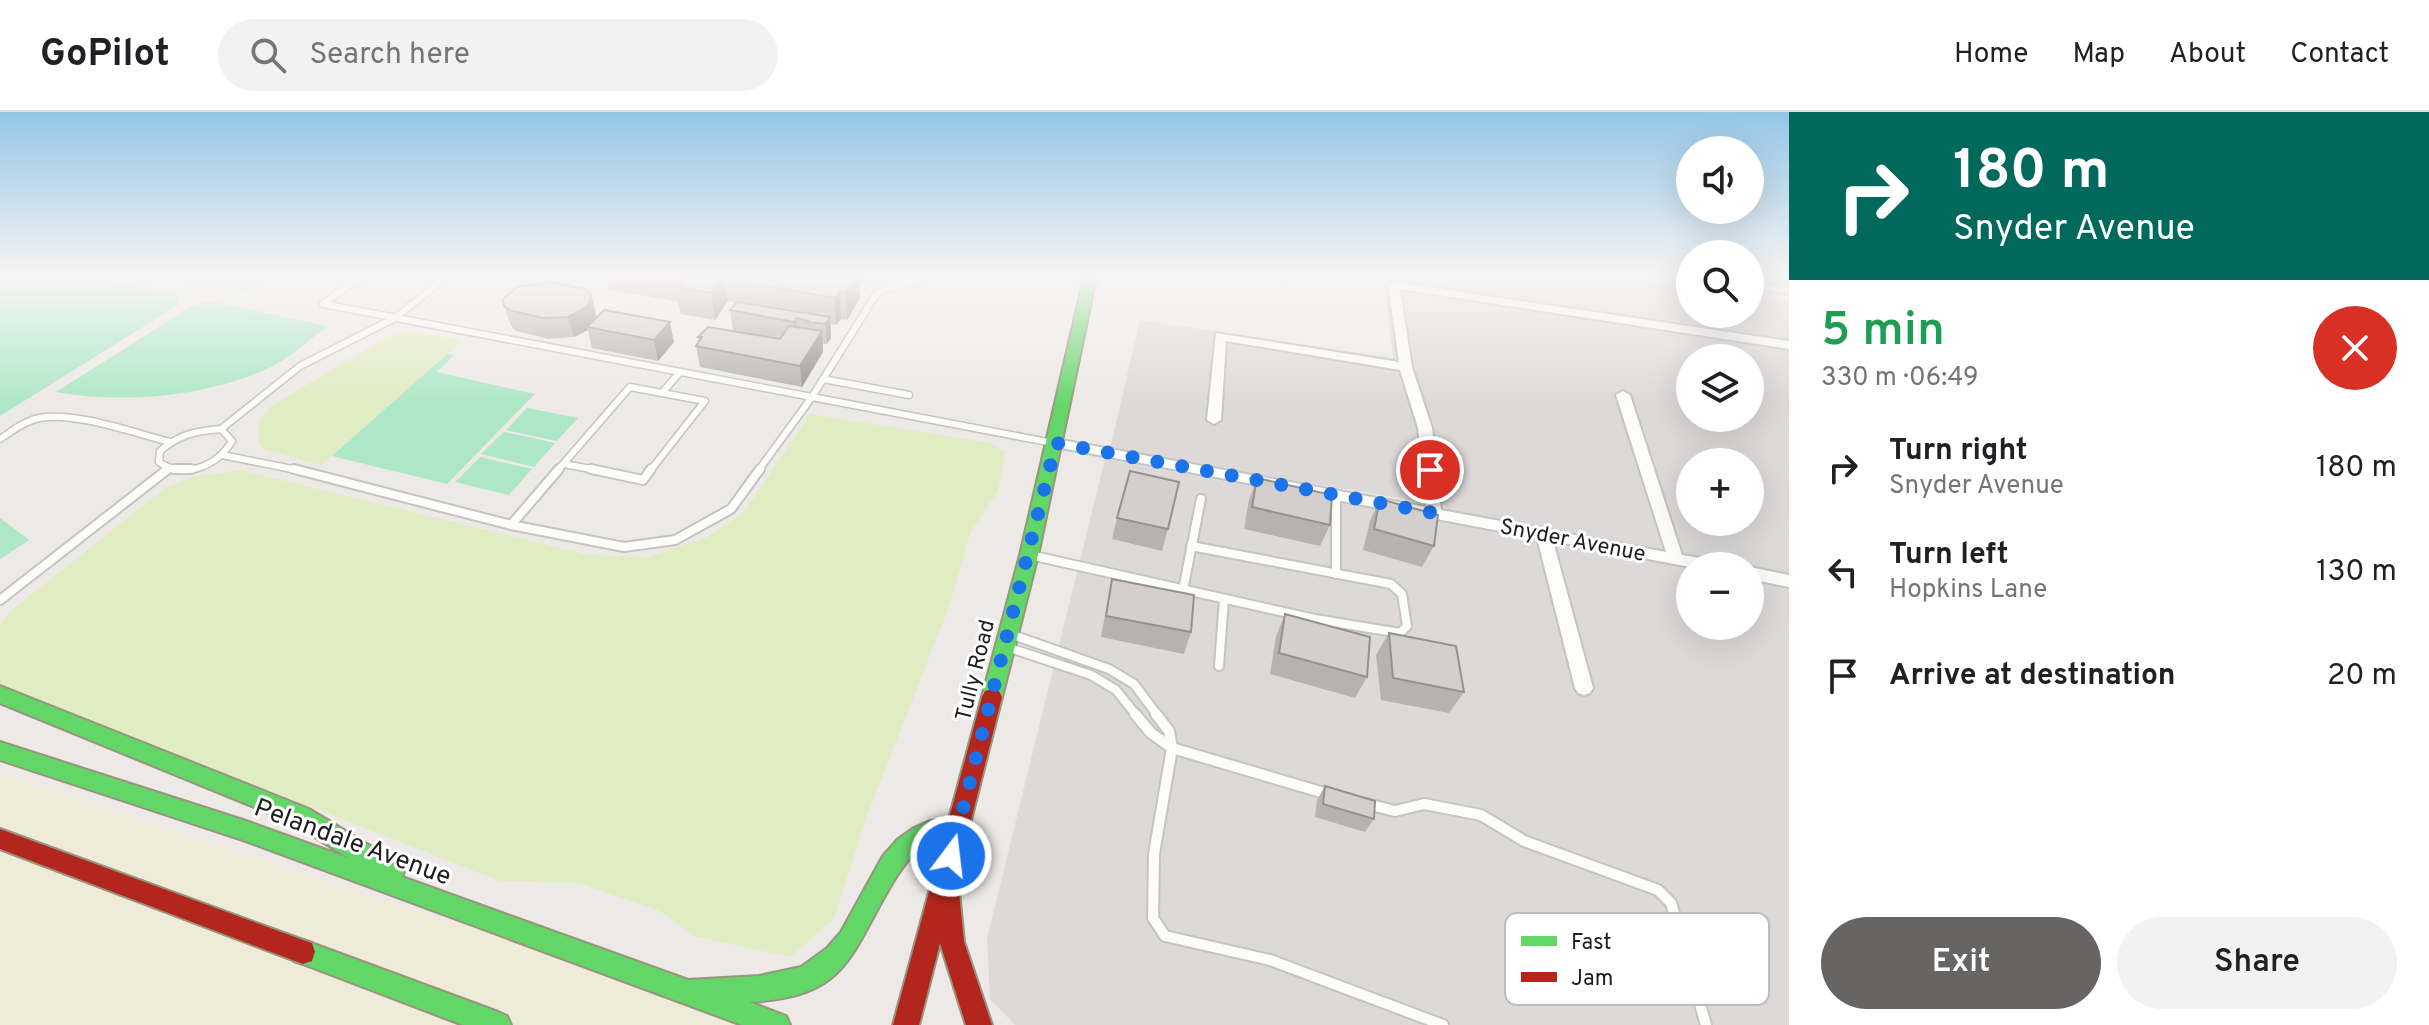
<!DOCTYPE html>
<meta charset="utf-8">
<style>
:root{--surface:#fff;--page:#f2f2f2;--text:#202124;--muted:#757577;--line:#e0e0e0;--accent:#666564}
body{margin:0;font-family:Overpass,sans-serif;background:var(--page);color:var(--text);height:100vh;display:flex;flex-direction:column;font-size:30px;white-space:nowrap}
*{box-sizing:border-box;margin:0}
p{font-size:26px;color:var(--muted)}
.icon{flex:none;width:44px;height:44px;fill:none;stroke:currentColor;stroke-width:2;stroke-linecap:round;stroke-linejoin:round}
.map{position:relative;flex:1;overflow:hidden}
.details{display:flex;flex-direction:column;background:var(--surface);width:640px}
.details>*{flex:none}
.banner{background:#00695c;color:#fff;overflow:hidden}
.buttons{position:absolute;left:1676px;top:24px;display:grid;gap:16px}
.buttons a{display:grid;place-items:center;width:88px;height:88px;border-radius:50%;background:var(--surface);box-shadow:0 8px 32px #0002;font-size:40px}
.pin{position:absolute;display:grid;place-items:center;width:68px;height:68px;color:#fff;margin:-34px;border:4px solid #fff;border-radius:50%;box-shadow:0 2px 8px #0007}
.me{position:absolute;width:88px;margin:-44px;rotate:15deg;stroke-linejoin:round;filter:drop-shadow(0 0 6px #0008)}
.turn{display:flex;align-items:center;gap:28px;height:168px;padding:0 32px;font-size:36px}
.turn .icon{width:104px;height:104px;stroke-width:2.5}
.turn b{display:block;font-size:56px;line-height:68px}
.round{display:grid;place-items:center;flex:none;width:84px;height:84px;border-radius:42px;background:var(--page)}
.headline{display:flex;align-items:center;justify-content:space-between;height:136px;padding:0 32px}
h1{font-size:48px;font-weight:600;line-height:60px;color:#1e9e55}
.primary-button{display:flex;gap:16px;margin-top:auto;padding:16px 32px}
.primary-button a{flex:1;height:92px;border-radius:48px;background:var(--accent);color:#fff;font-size:32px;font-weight:600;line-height:92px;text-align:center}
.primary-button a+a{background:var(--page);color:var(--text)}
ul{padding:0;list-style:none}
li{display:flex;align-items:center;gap:24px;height:104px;padding:0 32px}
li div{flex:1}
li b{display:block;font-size:30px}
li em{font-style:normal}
header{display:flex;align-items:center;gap:48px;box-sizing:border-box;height:112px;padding:0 40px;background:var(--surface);border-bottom:2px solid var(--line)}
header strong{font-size:38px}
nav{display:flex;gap:44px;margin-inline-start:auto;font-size:28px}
.search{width:560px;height:72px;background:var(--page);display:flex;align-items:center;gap:20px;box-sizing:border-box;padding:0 28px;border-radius:44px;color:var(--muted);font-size:30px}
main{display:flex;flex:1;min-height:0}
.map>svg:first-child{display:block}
.residential{fill:#dcd9d8;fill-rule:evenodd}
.farmland{fill:#efebd8}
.grass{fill:#e0ecc2}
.pitch{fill:#ade7c5}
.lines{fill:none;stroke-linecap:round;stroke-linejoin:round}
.canal{fill:#b6e1e3;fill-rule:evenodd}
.lane-far2-casing{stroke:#c5c4c2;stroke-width:9}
.lane-far1-casing{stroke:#c5c4c2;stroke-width:12}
.lane-casing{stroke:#c5c4c2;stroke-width:14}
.street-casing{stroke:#c5c4c2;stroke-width:4}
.fast-casing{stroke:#98957e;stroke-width:4}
.jam-casing{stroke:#98957e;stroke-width:4}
.lane-far2{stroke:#fcfcfb;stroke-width:6}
.lane-far1{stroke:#fcfcfb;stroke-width:8}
.lane{stroke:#fcfcfb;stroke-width:10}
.street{fill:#fcfcfb;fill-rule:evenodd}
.fast{fill:#63d668;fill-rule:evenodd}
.jam{fill:#b3261e;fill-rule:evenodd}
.wall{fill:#b6b2b0}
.shaded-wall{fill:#949190}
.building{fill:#d4cfcd;stroke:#949190;stroke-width:2}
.route{stroke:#1a73e8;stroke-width:14;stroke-dasharray:0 25.2}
.labels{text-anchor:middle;stroke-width:6;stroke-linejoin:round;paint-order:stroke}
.street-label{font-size:22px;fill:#1e1e1e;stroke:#fff}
.near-street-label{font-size:26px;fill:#1e1e1e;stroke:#fff}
.key{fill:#fff;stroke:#bcbcbc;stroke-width:2}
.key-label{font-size:22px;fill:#1e1e1e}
</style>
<header>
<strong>GoPilot</strong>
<div class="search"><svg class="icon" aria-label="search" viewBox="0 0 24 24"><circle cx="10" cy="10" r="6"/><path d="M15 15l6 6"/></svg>Search here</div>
<nav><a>Home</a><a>Map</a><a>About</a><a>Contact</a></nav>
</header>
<main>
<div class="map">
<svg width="1789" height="913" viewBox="0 0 1789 913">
<rect width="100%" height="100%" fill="#ede9e6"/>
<!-- residential -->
<path class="residential" d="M1383 166H1619L1690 176V202H1750V185L1789 190V913H1015L990 887 987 826 1105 347 1447 411 1445 394 1110 337 1140 208 1393 246ZM1690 246H1750V306H1690ZM1690 350H1750V410H1690ZM1690 454H1750V514H1690Z"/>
<!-- farmland -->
<path class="farmland" d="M0 662 768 913H0Z"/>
<!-- grass -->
<g class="grass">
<path d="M400 217 463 228 321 353 266 338 258 329 260 308 273 293Z"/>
<path d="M810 302 989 331 1005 340 998 379 970 421 950 492 866 706 834 806 791 845 694 824 660 799 579 771 500 769 0 573V512L12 498 165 376 192 365 240 358 589 443 648 445 707 425 744 400Z"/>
</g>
<!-- pitch -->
<g class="pitch">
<path d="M0 166H97L179 182 178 193 0 304Z"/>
<path d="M160 166H268L246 180Z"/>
<path d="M210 189 328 214C310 227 292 244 273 254 208 285 126 292 56 280L192 194Z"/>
<path d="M447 242 454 243 437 260 535 282 447 372 332 344Z"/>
<path d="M527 296 578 306 557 329 506 318Z"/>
<path d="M504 320 555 331 534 355 481 342Z"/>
<path d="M480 345 532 357 509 383 455 370Z"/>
<path d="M0 406 29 428 0 447Z"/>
</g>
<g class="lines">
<!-- canal -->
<path class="canal" d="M1771 166H1789V172L1773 169Z"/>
<!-- lane-far2 casing -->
<g class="lane-far2-casing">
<g id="lane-far2">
<path d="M359 166 323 192 812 285 758 359"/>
<path d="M925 166 883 178 875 184 812 285 1053 331"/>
<path d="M1750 173 1789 179"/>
<path d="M823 267 909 283"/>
<path d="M221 317 232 329C217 354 184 368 159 350L160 339C180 322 196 319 221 317Z"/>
<path d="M221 317 300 254 395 206 445 166"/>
<path d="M0 327C12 319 25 309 39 306 75 299 134 321 170 330"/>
<path d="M222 343 302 359"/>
<path d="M564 352 601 359"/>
<path d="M166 359 169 357"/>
<path d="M557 359 630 275 662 281 680 260"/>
<path d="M650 359 705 289 662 281"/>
</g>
</g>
<!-- lane-far1 casing -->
<g class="lane-far1-casing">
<g id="lane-far1">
<path d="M174 357H191"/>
<path d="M294 357 511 413 624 435 675 428 731 397 760 357"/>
<path d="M591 357 643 368 651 357"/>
<path d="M1336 382V462"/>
<path d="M511 413 559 357"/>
<path d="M1030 443 1315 507 1400 521 1407 514 1402 482 1391 472 1191 434"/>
<path d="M1183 478 1201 387"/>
<path d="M0 488 168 357"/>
<path d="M1013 523 1109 557 1134 572 1158 604"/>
<path d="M1010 536 1091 563 1116 578 1137 604"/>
<path d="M1219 554 1224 487"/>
</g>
</g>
<!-- lane casing -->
<g class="lane-casing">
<g id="lane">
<path d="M1135 602 1151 621 1172 636 1331 683"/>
<path d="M1156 602 1169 619 1172 636 1154 742 1153 806 1165 824 1270 848 1443 913"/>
<path d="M1367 692 1395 699 1424 692 1481 703 1524 729 1658 778 1671 791 1706 913"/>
</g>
</g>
<!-- street casing -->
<g class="street-casing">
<g id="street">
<path d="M1394 170 1789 229V237L1400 177 1412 255 1432 316 1441 398 1666 440 1616 283 1623 279 1630 283 1682 443 1713 448 1721 454 1690 455 1553 429 1593 576 1590 581 1584 583 1578 581 1575 576 1537 426 1056 335 1049 331 1056 327 1426 395 1418 316 1400 258 1226 229 1221 308 1214 312 1207 308 1216 221 1399 250 1388 173Z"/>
<path d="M1750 455 1789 463V475L1750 467Z"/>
</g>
</g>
<!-- fast casing -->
<g class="fast-casing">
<g id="fast">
<path d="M1084 166H1096L1038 443 1002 585 999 591 992 593 985 591 982 585 1020 443Z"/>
<path d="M0 574 309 697 400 752 404 760 402 765 688 868 759 864 801 855 827 836 841 820 883 744 897 728 914 716 930 709 958 706 966 709 969 716 966 723C955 728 941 725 930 730 914 738 902 755 893 770 849 843 849 885 749 890L786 904 790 913H742L243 728 0 648V630L243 708 348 746 293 711 0 591Z"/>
<path d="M303 828 498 900 507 904 511 913H463L303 852 294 849 291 840 294 831Z"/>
</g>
</g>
<!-- jam casing -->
<g class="jam-casing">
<g id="jam">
<path d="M992 577 999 579 1002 585 955 772 959 780 964 830 992 913H966L940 831 919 913H893L982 585 985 579Z"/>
<path d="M0 717 303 828 312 831 315 840 312 849 303 852 0 737Z"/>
</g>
</g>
<!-- lane-far2 -->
<use href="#lane-far2" class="lane-far2"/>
<!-- lane-far1 -->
<use href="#lane-far1" class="lane-far1"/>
<!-- lane -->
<use href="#lane" class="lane"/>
<!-- street -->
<use href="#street" class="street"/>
<!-- fast -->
<use href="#fast" class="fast"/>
<!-- jam -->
<use href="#jam" class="jam"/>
</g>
<!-- wall -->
<g class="wall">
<path d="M607 166H725V168V166H879L876 171 864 169 861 172H859L860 186 847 208 841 207 836 213 831 212V226L827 232H823V240L802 275 700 255 696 234 699 230 698 225 780 227 733 219 730 198 734 193V190L728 189 715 208 681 202 678 190 609 177Z"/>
<path d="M1269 166H1286L1285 169Z"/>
<path d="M504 194 596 202 595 207 674 230 658 249 592 236 588 218 574 225 549 227 516 219 511 214Z"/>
<path d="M1257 366 1330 413 1320 434 1244 417 1249 388Z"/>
<path d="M1380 387 1434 434 1422 455 1363 438 1370 409Z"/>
<path d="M1117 406 1168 417 1162 439 1112 427Z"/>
<path d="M1112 467 1191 520 1184 542 1101 525Z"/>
<path d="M1285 502 1367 565 1355 586 1270 562 1276 524Z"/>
<path d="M1389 521 1464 580 1449 601 1381 588 1376 543Z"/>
<path d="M1325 674 1374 707 1365 720 1315 705 1317 688Z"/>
</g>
<!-- shaded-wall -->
<g class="shaded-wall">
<path d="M722 166H725L728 189 715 208 711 181Z"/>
<path d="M855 166H859L860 186 847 208 846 181Z"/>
<path d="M840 180 841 207 836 213 835 186Z"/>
<path d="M591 182 596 202 593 215H587L588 218 574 225 568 205Z"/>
<path d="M830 205 831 226 827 232 826 212Z"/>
<path d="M797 206 798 226 795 230 794 210Z"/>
<path d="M670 210 674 230 658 249 654 228Z"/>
<path d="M822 219 823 240 802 275 800 254Z"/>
</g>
<!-- building -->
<g class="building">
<path d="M684 166H722L711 181 676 175Z"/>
<path d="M732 166H855L846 181 840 180 835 186 731 168Z"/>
<path d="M552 170 585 177 591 182 588 194 568 205 543 206 509 198 504 194 503 187 517 175Z"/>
<path d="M737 190 830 205 826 212 807 210 808 209 797 206 794 210 730 198Z"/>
<path d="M604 198 670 210 654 228 587 215Z"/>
<path d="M789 214 822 219 800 254 696 234 702 225H698L708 215 780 227Z"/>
<path d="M1130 359 1179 370 1168 417 1117 406Z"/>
<path d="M1257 366 1332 383 1330 413 1252 395Z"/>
<path d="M1380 387 1438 403 1434 434 1374 417Z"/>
<path d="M1112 467 1194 483 1191 520 1106 504Z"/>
<path d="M1285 502 1370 525 1367 565 1279 541Z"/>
<path d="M1389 521 1456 534 1464 580 1393 566Z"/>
<path d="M1325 674 1375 689 1374 707 1323 692Z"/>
</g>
<!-- sky -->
<linearGradient id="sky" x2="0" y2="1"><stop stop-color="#94c6e6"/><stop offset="0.56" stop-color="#f7f5f4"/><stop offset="1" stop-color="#f7f5f4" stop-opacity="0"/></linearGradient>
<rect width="1789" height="294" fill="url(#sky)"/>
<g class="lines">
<!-- route -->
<path class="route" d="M951 744 1056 331 1434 401 1430 358"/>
</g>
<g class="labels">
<!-- street labels -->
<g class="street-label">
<text transform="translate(1573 427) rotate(11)" y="8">Snyder Avenue</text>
<text transform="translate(974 558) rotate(-76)" y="8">Tully Road</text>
</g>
<!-- near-street labels -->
<g class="near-street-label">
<text transform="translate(353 729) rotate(20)" y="9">Pelandale Avenue</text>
</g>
</g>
<!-- legend -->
<rect x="1505" y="801" width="264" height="92" rx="12" class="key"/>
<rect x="1521" y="824" width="36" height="10" fill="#63d668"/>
<rect x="1521" y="860" width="36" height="10" fill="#b3261e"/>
<g class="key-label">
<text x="1571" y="837">Fast</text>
<text x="1571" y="873">Jam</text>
</g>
</svg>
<div class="buttons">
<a><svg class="icon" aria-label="sound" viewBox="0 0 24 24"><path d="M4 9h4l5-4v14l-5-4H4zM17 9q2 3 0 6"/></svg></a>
<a><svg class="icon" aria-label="search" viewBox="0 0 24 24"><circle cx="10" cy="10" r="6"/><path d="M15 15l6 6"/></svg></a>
<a><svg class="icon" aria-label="layers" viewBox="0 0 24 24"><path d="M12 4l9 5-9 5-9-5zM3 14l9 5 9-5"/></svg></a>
<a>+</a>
<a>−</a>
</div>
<div class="pin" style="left:1430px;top:358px;background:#d93025"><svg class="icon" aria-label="arrive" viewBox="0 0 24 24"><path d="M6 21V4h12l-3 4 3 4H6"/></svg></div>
<svg class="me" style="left:951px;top:744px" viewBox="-20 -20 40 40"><circle r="17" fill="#1a73e8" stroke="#fff" stroke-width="3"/><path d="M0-11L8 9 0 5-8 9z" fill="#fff"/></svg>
</div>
<section class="details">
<div class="banner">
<div class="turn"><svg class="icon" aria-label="right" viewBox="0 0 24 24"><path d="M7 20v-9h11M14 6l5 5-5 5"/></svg><div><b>180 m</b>Snyder Avenue</div></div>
</div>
<div class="headline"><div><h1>5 min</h1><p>330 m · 06:49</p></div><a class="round" style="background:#d93025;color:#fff"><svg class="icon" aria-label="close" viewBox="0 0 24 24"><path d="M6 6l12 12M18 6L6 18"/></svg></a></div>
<ul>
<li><svg class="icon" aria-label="right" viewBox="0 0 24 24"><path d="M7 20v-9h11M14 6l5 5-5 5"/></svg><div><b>Turn right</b><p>Snyder Avenue</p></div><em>180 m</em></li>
<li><svg class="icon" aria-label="left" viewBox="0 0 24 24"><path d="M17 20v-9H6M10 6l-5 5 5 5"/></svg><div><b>Turn left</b><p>Hopkins Lane</p></div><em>130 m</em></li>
<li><svg class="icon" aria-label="arrive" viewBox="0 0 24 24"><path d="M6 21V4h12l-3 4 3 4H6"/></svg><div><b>Arrive at destination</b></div><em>20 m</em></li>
</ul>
<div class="primary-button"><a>Exit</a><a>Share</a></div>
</section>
</main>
